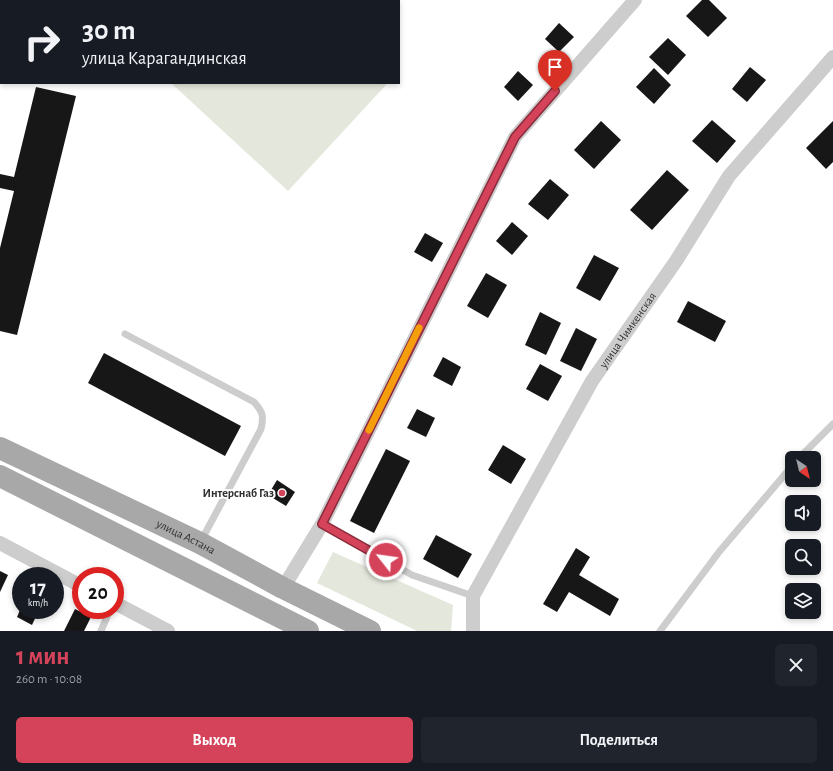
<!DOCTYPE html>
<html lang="ru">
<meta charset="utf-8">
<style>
:root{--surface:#171b24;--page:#20242c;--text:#f1f3f6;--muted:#9ea1a6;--accent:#d5435b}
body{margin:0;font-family:"Alegreya Sans",sans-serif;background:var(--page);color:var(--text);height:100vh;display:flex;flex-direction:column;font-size:15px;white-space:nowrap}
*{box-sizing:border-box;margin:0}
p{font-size:13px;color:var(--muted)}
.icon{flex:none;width:22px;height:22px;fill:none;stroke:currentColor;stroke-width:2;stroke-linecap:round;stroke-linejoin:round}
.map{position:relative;height:631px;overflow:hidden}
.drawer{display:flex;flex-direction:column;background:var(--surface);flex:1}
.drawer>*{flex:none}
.guide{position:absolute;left:0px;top:0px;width:400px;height:84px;box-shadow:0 2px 6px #0003;background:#171b24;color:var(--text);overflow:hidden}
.needle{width:26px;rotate:145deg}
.buttons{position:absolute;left:785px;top:451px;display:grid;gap:8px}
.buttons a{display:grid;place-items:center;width:36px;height:36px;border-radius:6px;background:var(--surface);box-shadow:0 2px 6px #0003;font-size:20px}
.speed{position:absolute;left:12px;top:567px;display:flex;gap:8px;font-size:20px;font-weight:700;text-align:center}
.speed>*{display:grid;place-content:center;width:52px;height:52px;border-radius:50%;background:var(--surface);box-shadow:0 2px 6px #0003;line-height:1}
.speed small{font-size:10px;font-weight:400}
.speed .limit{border:6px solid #d22;background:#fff;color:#111}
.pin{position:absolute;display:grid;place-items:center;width:34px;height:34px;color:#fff;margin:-41px -17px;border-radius:50% 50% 50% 0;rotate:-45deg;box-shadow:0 0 4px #0007}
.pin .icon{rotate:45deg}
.me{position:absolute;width:44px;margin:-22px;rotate:300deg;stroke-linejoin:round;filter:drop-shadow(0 0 3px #0008)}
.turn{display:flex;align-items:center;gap:14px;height:84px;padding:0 16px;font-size:18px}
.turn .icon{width:52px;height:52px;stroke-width:2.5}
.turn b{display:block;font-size:28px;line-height:34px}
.round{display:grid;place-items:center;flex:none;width:42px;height:42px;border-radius:6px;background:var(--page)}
.headline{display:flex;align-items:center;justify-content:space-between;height:68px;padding:0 16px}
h1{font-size:24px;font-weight:600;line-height:30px;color:var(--accent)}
.primary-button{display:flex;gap:8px;margin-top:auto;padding:8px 16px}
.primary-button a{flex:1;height:46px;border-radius:6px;background:var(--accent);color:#fff;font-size:16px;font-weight:600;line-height:46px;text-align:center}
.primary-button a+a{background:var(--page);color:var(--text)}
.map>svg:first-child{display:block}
.green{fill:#e4e8dc}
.building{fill:#171717}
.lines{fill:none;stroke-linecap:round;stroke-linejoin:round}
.service{stroke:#cdcdcd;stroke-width:7}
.minor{stroke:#cdcdcd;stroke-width:14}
.primary{stroke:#a8a8a8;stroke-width:22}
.route-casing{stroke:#8a2c3b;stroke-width:10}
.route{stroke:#d5435b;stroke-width:7}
.slow{stroke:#f59e0b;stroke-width:7}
.poi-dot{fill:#d5435b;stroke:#fff;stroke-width:1.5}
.labels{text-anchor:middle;stroke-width:4;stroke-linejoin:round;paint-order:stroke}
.street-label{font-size:12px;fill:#303030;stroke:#fff}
.poi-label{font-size:12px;font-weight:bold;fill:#303030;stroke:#fff;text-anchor:end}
</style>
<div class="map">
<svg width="833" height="631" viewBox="0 0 833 631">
<rect width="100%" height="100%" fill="#fff"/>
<!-- green -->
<g class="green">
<path d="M163 0H295L296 1H162Z"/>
<path d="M171 83H384L386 85 288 191Z"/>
<path d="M333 552 453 605 451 631H417L317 583Z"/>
</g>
<!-- building -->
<g class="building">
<path d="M702 0H709L727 18 708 37 686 16Z"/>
<path d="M559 23 574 37 559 52 545 39Z"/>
<path d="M668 38 686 55 668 75 649 57Z"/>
<path d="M750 67 766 80 747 102 732 89Z"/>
<path d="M654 68 671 85 654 104 636 87Z"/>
<path d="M518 71 533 85 518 101 504 87Z"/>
<path d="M36 87 76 96 17 335 0 331V248L14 191 0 188V174L14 177Z"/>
<path d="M712 120 736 141 717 163 692 141Z"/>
<path d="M601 121 621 140 594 169 574 150Z"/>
<path d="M833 121V162L826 169 806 148Z"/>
<path d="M667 170 689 190 652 230 630 210Z"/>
<path d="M550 179 569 195 548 220 528 204Z"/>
<path d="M512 222 528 236 512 255 496 241Z"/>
<path d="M425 233 443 243 432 262 414 252Z"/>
<path d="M594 255 619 268 600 301 576 288Z"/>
<path d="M486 273 507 285 488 318 467 306Z"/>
<path d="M688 301 726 321 715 342 677 322Z"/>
<path d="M540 312 561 323 546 355 525 345Z"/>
<path d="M576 328 597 339 581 371 560 361Z"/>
<path d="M104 353 241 426 225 456 88 383Z"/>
<path d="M443 357 461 367 452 386 433 376Z"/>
<path d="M540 364 562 376 548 401 526 389Z"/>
<path d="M417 409 435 418 426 437 407 428Z"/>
<path d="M503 445 526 459 511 484 488 470Z"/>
<path d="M386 449 410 461 374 533 350 521Z"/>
<path d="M277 480 295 492 286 506 268 495Z"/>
<path d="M436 535 472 554 458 578 423 559Z"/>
<path d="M576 548 590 557 579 575 619 599 610 616 569 592 557 612 543 604Z"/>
<path d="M0 571 8 575 0 592Z"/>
<path d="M75 609 91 617 84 631H64Z"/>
<path d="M20 610H39L32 625 17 617Z"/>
</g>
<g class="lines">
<!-- service -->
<g class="service">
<path d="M125 334 254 402C263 412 264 416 261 429L201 541"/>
<path d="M799 458 833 424"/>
<path d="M322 524 412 575 473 596"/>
<path d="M101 631 110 610"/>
<path d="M660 631 719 552 792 466"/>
</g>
<!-- minor -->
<g class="minor">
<path d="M0 543 81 586"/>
<path d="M283 588 322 524 515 137 635 0"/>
<path d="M115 603 168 631"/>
<path id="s1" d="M473 631V596L592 381 676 261 729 176 833 57"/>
</g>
<!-- primary -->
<g class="primary">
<path id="s2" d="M0 448 200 543 283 588 370 631"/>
<path d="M0 476 308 631"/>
</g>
</g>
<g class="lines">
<!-- route casing -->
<g class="route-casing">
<path id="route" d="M386 560 322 524 515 137 555 91"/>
</g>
<!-- route -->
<use href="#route" class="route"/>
<!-- slow -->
<path class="slow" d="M369 430 419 328"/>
</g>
<!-- markers -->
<circle class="poi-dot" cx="282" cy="493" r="4"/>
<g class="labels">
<!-- street labels -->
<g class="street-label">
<text dy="4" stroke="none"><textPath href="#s1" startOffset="343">улица Чимкенская</textPath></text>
<text dy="4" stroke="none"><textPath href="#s2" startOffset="206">улица Астана</textPath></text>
</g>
<!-- poi labels -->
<g class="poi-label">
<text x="274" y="497">Интерснаб Газ</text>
</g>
</g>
</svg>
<div class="buttons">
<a><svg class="needle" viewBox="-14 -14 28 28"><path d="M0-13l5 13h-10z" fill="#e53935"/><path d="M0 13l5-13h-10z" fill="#9ea1a6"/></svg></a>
<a><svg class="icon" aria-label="sound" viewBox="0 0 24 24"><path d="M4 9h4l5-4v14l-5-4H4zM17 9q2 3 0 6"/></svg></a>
<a><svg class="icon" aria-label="search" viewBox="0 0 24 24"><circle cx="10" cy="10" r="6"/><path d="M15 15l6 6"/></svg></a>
<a><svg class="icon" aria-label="layers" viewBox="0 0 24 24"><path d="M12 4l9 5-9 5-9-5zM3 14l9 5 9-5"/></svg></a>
</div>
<div class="speed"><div>17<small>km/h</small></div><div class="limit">20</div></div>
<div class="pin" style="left:555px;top:91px;background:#d93025"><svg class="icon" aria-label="arrive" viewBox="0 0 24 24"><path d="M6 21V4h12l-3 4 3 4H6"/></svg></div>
<svg class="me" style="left:386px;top:560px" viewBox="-20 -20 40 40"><circle r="17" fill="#d5435b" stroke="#fff" stroke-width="3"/><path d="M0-11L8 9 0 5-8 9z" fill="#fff"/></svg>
<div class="guide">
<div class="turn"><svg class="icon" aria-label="right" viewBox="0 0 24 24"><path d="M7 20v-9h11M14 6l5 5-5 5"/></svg><div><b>30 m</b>улица Карагандинская</div></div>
</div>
</div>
<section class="drawer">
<div class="headline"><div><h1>1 мин</h1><p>260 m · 10:08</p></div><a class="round"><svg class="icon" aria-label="close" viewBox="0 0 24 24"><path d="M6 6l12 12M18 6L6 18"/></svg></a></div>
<div class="primary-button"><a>Выход</a><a>Поделиться</a></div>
</section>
